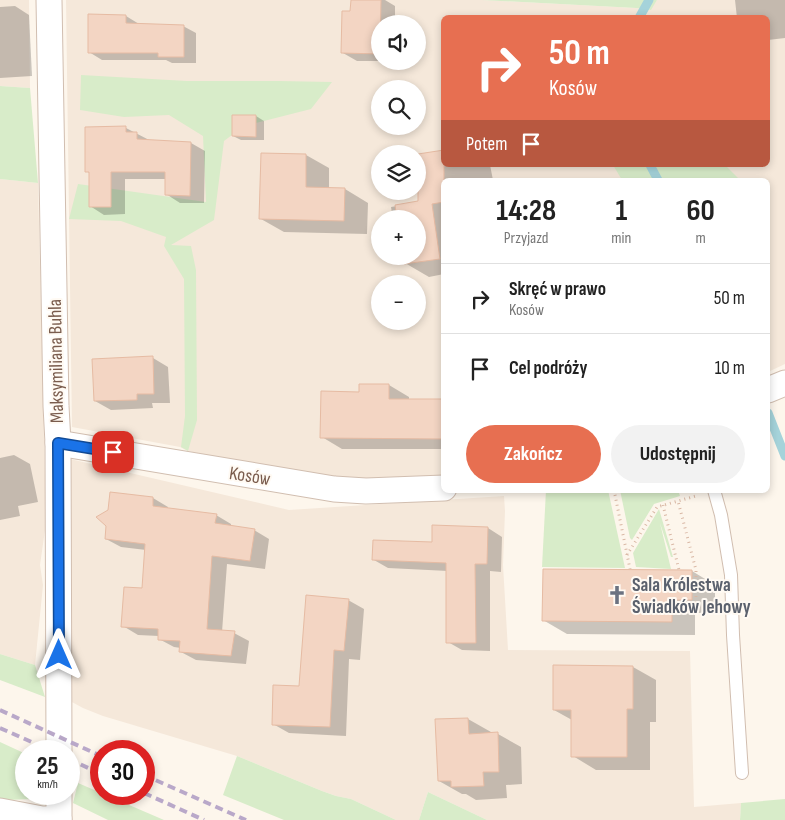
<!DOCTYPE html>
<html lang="pl">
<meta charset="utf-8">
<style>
:root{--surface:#fff;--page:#f2f2f2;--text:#222;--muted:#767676;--line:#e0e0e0;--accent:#e76f51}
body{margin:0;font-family:"Sofia Sans Condensed",sans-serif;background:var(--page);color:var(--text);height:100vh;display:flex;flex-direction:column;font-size:19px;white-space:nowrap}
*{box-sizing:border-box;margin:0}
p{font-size:16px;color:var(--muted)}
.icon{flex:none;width:28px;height:28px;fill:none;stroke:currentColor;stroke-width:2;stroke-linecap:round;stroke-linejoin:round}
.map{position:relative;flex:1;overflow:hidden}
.panel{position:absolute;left:441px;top:178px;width:329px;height:315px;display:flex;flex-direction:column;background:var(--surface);border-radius:8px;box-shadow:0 2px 8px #0003}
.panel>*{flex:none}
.top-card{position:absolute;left:441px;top:15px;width:329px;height:152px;border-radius:8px;box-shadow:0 2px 8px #0003;background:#e76f51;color:#fff;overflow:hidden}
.buttons{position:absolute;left:371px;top:15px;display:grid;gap:10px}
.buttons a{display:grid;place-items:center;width:55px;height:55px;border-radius:50%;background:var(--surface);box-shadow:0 2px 8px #0003;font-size:25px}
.speed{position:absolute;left:15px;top:740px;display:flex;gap:10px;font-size:25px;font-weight:700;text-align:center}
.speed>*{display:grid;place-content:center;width:65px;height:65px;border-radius:50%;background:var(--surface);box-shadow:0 2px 8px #0003;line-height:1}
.speed small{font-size:12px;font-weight:400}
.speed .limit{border:8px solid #d22;background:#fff;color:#111}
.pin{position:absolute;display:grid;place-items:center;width:42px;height:42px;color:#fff;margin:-21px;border-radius:10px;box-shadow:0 2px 8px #0006}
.me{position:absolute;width:55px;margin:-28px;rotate:0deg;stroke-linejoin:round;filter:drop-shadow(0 0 4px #0008)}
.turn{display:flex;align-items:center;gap:18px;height:105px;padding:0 25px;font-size:22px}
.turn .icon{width:65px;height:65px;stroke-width:2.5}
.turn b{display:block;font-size:35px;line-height:42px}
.then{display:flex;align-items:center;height:48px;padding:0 25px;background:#0003;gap:10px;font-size:19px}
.eta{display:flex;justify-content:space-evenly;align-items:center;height:85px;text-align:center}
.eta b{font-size:30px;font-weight:700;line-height:35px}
.button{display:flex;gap:10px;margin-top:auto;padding:10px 25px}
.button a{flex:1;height:58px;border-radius:30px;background:var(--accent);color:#fff;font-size:20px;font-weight:700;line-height:58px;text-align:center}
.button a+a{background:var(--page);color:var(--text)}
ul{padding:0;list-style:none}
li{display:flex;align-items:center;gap:15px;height:70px;padding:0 25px;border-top:1px solid var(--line)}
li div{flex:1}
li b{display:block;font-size:19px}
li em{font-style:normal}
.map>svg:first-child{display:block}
.residential{fill:#f5e8da;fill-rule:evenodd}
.green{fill:#d8ecc9}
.shadow{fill:#0003}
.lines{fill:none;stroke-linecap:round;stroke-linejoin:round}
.stream{stroke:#a5d3da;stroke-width:9}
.building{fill:#f3d5c3;stroke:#e6bba3}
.service-casing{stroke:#d1beb0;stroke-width:14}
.minor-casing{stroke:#d1beb0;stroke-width:27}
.path{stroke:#d9b8a5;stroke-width:3;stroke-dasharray:1 4;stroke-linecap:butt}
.service{stroke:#fff;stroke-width:12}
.minor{stroke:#fff;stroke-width:25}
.rail{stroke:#b9a8c9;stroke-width:4;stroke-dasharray:8 5;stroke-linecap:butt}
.route-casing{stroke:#114b97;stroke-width:12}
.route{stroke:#1a73e8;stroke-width:9}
.labels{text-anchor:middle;stroke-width:4;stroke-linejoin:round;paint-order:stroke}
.street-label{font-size:19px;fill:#7a5c4d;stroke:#fffaf3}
.worship-label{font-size:19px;font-weight:bold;fill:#5b616d;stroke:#fffaf3;text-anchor:start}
</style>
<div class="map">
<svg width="785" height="820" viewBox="0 0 785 820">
<rect width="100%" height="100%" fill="#fdf6ec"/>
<!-- residential -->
<g class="residential">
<path d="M0 0H29L30 88 0 86Z"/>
<path d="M66 0H482L636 8 650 10 657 0H785V364L768 372V180H444V480L320 478 188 451 180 447 72 427ZM444 18H768V165H444ZM380 24H418V61H380ZM380 89H418V126H380ZM380 154H418V191H380ZM380 219H418V256H380ZM380 284H418V321H380Z"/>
<path d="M0 179 38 183 46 523 40 565 43 585 35 665 0 654Z"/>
<path d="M70 459 289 510 504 496 505 511 503 565 508 650 690 651 694 807 741 803 740 820H487L428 792 419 820H396L351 799 336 796 322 791 237 756 103 716 83 708 70 701Z"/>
</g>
<!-- green -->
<g class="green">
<path d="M482 0H657L651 10 636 8Z"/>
<path d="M81 75 187 81H279L332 82 311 109 244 126 224 141 214 220 171 245 191 246 196 270 197 420 188 451 181 447 185 416 184 279 164 246 166 237 121 221 69 219 78 184 206 202 203 136 169 115 124 117 80 110Z"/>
<path d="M0 86 30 88 38 183 0 179Z"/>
<path d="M613 165H725L740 180H622Z"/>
<path d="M546 490H608L625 568 542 567Z"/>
<path d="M620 490H678L680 496 654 504 632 540 630 538Z"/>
<path d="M659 509 673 557H671L660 523 671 569 636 567 633 553Z"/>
<path d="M0 654 35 665 45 697 0 680Z"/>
<path d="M0 742 26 754V794H35L31 799 7 800 0 798Z"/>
<path d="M237 756 322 791 336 796 351 799 396 820H284L223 795Z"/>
<path d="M78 783 164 820H108L73 803Z"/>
<path d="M428 792 487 820H419Z"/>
<path d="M785 799V820H740L741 803Z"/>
</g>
<!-- shadow -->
<g class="shadow">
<path d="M352 0H385L395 6V24H380V61H357L343 53 352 12Z"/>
<path d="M735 0H785V38L768 40V18H737Z"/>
<path d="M15 6 29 15 32 76 0 78V7Z"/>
<path d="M126 16 139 24 183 26 196 33V63H172L166 60H102L89 52Z"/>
<path d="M233 116H256L264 121V140H241L233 136Z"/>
<path d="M126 128 151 141 191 143 205 151 204 203H180L166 194V179H125V214L104 215 90 206V173L86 171Z"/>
<path d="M444 151V165H490L493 180H444V274L429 277 405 263 418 256V219H393L391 207 421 202 418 176V155Z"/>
<path d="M306 155 329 168V189H345L368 203 367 234 284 232 261 219Z"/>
<path d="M153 358 168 367 170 403H152L153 408 111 410 95 401Z"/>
<path d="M389 385 409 397V400H444V449H342L322 437 360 393V386Z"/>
<path d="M14 455 30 464 38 502 18 506 20 516 0 520V458Z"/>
<path d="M111 494 153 498 168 507V509L216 515 231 524V527L254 530 269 539 265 569 227 564 222 632 234 633 249 641 246 664 196 660 181 652V648L174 647 159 639V636L138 635 123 626 143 589 146 550 121 547 106 539Z"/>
<path d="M488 528 502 537 501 572 490 571V651L462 650 448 642V571L388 568 374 560Z"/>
<path d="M692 571 715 585V613H695V635L567 634 543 620Z"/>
<path d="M348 600 364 609 360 660 349 659 346 736 289 733 273 724 300 687Z"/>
<path d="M633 667 656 680V722H650V770H596L573 756 572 720 554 710Z"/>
<path d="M468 719 491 732V734H498L521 747 522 784 506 785 507 798 476 800 466 794H462L439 781Z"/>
</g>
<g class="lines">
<!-- stream -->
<g class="stream">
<path d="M639 18 649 0"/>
<path d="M650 165 658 180"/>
<path d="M768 413 785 456"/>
</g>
</g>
<!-- building -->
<g class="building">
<path d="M351 0H381L380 54 341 53 342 11H350Z"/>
<path d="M88 14 126 15V23L184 25V57H158V53H88Z"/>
<path d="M232 115H256V137L232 136Z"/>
<path d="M126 126V132H137V139L191 142 190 196 165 195V172H111V207H89V172H85V127Z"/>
<path d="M444 150V202L432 204 440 259 404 264 403 256H418V219H397L395 205 418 201V154Z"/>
<path d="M261 153 306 154V187L345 188 344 221 259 219Z"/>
<path d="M153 356 154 394H137V400L94 401 92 359Z"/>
<path d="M359 384H389V399H444V439L320 438 321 391 359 392Z"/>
<path d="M110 492 153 497V506L217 514 215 523 255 529 250 561 212 556 207 629 235 631 231 656 179 652 180 641 158 640V629L121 627 124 587 142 588 145 544 105 539 106 526 96 517 108 510Z"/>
<path d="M432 525 488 527 487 564H475L476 643H446V563L372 560 373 540 432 542Z"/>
<path d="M543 569 692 570V600H672V622L542 621Z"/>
<path d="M306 595 349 599 344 651 334 650 330 727 272 725 273 685 299 686Z"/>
<path d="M553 665 633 666V709H627V757H571V710H553Z"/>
<path d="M468 718 469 734 498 732 499 772H483L484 786 451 787V781H438L435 719Z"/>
</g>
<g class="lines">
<!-- service casing -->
<g class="service-casing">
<path id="service" d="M714 490 721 515 731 575 733 635 742 773"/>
</g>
<!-- minor casing -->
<g class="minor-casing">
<g id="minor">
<path d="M49 0 56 406 58 443 59 751"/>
<path d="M768 390 785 383"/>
<path d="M58 443 334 489 366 491 444 488"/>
<path d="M0 811 42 819H59"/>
<path d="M59 820V794"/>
</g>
</g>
<!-- path -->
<g class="path">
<path d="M614 490 630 569"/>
<path d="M663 505 679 570"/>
<path d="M627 555 657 507 696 496"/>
<path d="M692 590H711"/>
<path d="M673 604H696V570L678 501"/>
</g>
<!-- service -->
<use href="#service" class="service"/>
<!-- minor -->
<use href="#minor" class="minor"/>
<!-- rail -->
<g class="rail">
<path d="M0 710 101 756"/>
<path d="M0 728 52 751"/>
<path d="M69 759 101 774"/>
<path d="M144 775 246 820"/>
<path d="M144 793 204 820"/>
</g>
</g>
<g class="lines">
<!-- route casing -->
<g class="route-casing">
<path id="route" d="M59 655 58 443 113 452"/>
</g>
<!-- route -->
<use href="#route" class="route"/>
</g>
<!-- icons -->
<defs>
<g id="church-bare" transform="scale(1.5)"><path d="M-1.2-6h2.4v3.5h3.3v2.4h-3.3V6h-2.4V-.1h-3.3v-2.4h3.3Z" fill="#6b7280" stroke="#fffaf3" stroke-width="2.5" paint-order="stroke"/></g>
</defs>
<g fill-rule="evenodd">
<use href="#church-bare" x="617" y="595"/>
</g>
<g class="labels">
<!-- street labels -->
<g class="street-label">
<text transform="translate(55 361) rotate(-91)" y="7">Maksymiliana Buhla</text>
<text transform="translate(250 475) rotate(9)" y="7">Kosów</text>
</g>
<!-- worship labels -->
<g class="worship-label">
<text x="632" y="591">Sala Królestwa<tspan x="632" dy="22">Świadków Jehowy</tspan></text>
</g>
</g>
</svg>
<div class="buttons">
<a><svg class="icon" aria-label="sound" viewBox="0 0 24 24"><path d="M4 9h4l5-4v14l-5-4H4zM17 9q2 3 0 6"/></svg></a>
<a><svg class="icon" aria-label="search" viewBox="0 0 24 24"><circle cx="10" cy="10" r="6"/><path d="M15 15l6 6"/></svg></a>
<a><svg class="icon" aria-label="layers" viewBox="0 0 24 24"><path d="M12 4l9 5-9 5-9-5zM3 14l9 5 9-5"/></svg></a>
<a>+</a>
<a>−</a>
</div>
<div class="speed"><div>25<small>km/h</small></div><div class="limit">30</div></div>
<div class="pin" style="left:113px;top:452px;background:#d93025"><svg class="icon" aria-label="arrive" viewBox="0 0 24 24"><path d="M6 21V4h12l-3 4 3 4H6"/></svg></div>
<svg class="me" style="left:59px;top:655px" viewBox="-20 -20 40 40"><path d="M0-17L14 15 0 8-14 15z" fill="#1a73e8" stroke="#fff" stroke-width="4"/></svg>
<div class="top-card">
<div class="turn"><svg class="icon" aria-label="right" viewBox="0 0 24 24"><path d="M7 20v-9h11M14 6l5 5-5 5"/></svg><div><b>50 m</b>Kosów</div></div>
<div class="then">Potem<svg class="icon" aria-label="arrive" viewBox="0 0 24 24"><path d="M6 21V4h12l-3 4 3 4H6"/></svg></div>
</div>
<section class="panel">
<div class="eta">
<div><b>14:28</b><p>Przyjazd</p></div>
<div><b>1</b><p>min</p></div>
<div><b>60</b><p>m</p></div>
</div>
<ul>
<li><svg class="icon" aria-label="right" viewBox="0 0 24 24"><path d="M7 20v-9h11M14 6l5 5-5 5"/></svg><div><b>Skręć w prawo</b><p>Kosów</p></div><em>50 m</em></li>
<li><svg class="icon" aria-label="arrive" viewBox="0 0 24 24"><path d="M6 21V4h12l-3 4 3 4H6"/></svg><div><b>Cel podróży</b></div><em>10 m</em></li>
</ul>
<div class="button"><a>Zakończ</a><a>Udostępnij</a></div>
</section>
</div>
